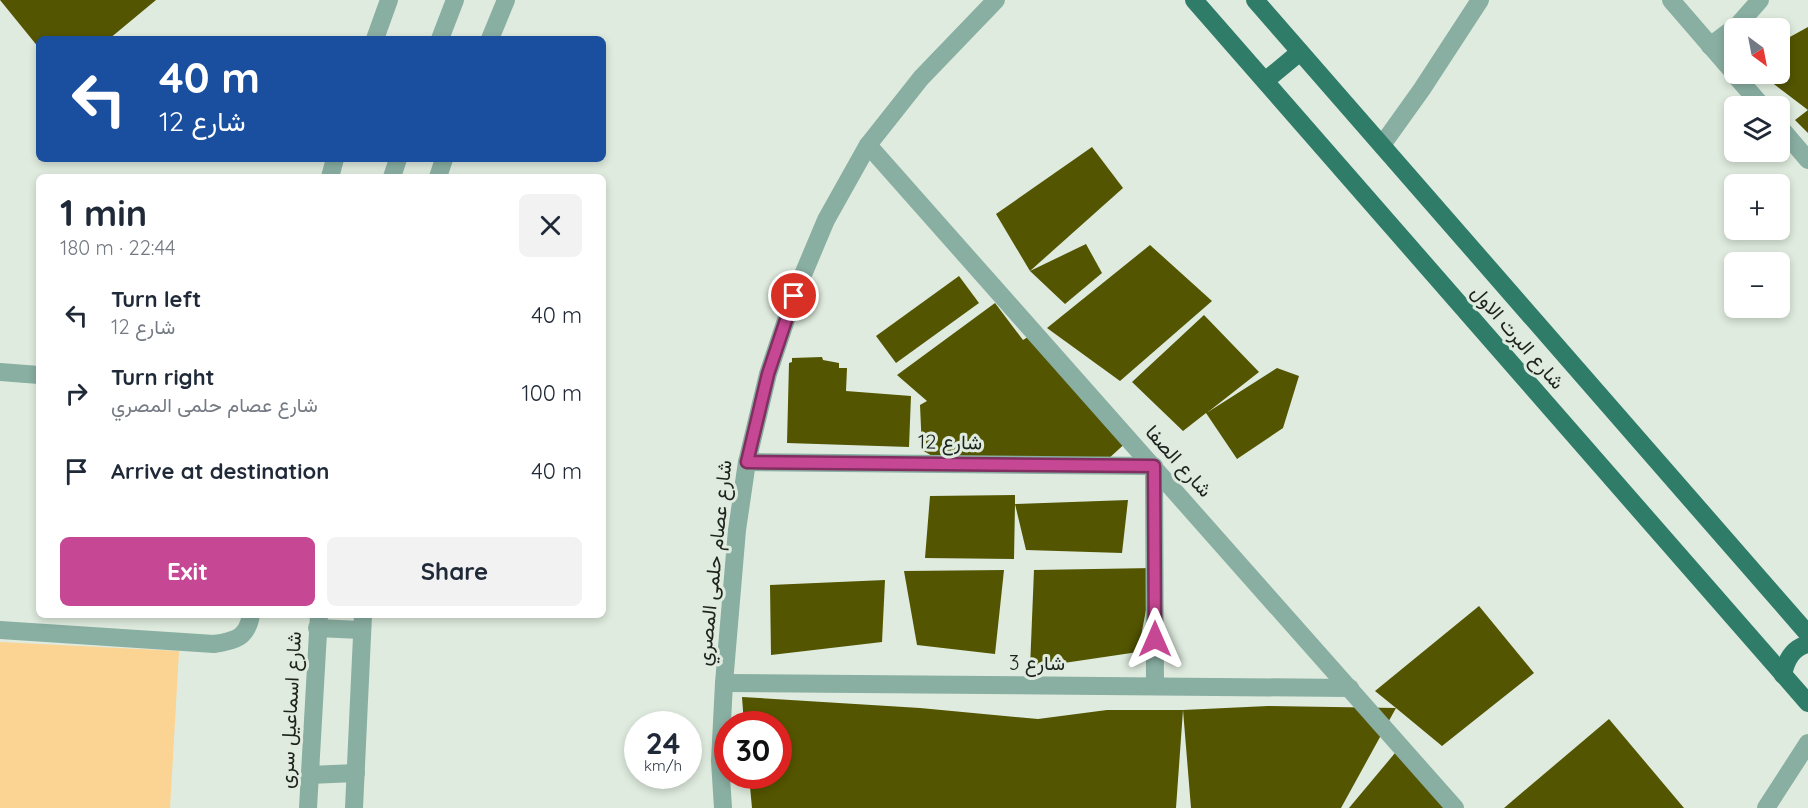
<!DOCTYPE html>
<meta charset="utf-8">
<style>
:root{--surface:#fff;--page:#f2f2f3;--text:#1f2937;--muted:#747a83;--accent:#c64793}
body{margin:0;font-family:Quicksand,Vazirmatn,sans-serif;background:var(--page);color:var(--text);height:100vh;display:flex;flex-direction:column;font-size:22px;white-space:nowrap}
*{box-sizing:border-box;margin:0}
p{font-size:20px;color:var(--muted)}
.icon{flex:none;width:33px;height:33px;fill:none;stroke:currentColor;stroke-width:2;stroke-linecap:round;stroke-linejoin:round}
.map{position:relative;flex:1;overflow:hidden}
.panel{position:absolute;left:36px;top:174px;width:570px;height:444px;display:flex;flex-direction:column;background:var(--surface);border-radius:9px;box-shadow:0 3px 9px #0003}
.panel>*{flex:none}
.top-card{position:absolute;left:36px;top:36px;width:570px;height:126px;border-radius:9px;box-shadow:0 3px 9px #0003;background:#1a4fa0;color:#fff;overflow:hidden}
.needle{width:39px;rotate:148deg}
.fabs{position:absolute;left:1724px;top:18px;display:grid;gap:12px}
.fabs a{display:grid;place-items:center;width:66px;height:66px;border-radius:9px;background:var(--surface);box-shadow:0 3px 9px #0003;font-size:30px}
.speed{position:absolute;left:624px;top:711px;display:flex;gap:12px;font-size:30px;font-weight:700;text-align:center}
.speed>*{display:grid;place-content:center;width:78px;height:78px;border-radius:50%;background:var(--surface);box-shadow:0 3px 9px #0003;line-height:1}
.speed small{font-size:15px;font-weight:400}
.speed .limit{border:9px solid #d22;background:#fff;color:#111}
.pin{position:absolute;display:grid;place-items:center;width:51px;height:51px;color:#fff;margin:-26px;border:3px solid #fff;border-radius:50%;box-shadow:0 2px 6px #0007}
.me{position:absolute;width:66px;margin:-33px;rotate:0deg;stroke-linejoin:round;filter:drop-shadow(0 0 4px #0008)}
.turn{display:flex;align-items:center;gap:21px;height:126px;padding:0 24px;font-size:27px}
.turn .icon{width:78px;height:78px;stroke-width:2.5}
.turn b{display:block;font-size:42px;line-height:51px}
.round{display:grid;place-items:center;flex:none;width:63px;height:63px;border-radius:9px;background:var(--page)}
.headline{display:flex;align-items:center;justify-content:space-between;height:102px;padding:0 24px}
h1{font-size:36px;font-weight:800;line-height:45px}
.cta{display:flex;gap:12px;margin-top:auto;padding:12px 24px}
.cta a{flex:1;height:69px;border-radius:9px;background:var(--accent);color:#fff;font-size:24px;font-weight:800;line-height:69px;text-align:center}
.cta a+a{background:var(--page);color:var(--text)}
ul{padding:0;list-style:none}
li{display:flex;align-items:center;gap:18px;height:78px;padding:0 24px}
li div{flex:1}
li b{display:block;font-size:22px}
li em{font-style:normal}
.map>svg:first-child{display:block}
.green{fill:#fbd392}
.building{fill:#535500}
.lines{fill:none;stroke-linecap:round;stroke-linejoin:round}
.minor{stroke:#89aea2;stroke-width:18}
.major{stroke:#2f7c68;stroke-width:18}
.route-casing{stroke:#812e60;stroke-width:15}
.route{stroke:#c64793;stroke-width:10}
.labels{text-anchor:middle;stroke-width:6;stroke-linejoin:round;paint-order:stroke}
.street-label{font-size:20px;fill:#1d221d;stroke:#dfebde}
</style>
<div class="map">
<svg width="1808" height="808" viewBox="0 0 1808 808">
<rect width="100%" height="100%" fill="#dfebde"/>
<!-- green -->
<path class="green" d="M0 642 179 651 170 808H0Z"/>
<!-- building -->
<g class="building">
<path d="M0 0H156L109 39H39V48Z"/>
<path d="M1808 27V133L1795 120 1808 110 1766 78 1769 74H1779V37L1788 38Z"/>
<path d="M1092 147 1123 188 1030 271 996 214Z"/>
<path d="M1086 244 1102 273 1065 304 1030 271Z"/>
<path d="M1150 245 1212 301 1120 381 1047 328Z"/>
<path d="M959 276 979 303 896 363 876 336Z"/>
<path d="M995 303 1023 340 1028 337 1130 439 1107 460 934 457 922 450 920 405 927 401 897 375Z"/>
<path d="M1204 315 1259 372 1208 412 1277 368 1299 376 1283 428 1237 459 1206 413 1183 431 1132 382Z"/>
<path d="M822 357 823 360 839 363V368H847L846 391 911 396 909 447 787 443 789 363 792 362V358Z"/>
<path d="M1015 495V504L1128 500 1122 553 1026 550 1015 504 1014 559 925 558 930 496Z"/>
<path d="M1154 568 1138 652 1030 668 1034 570Z"/>
<path d="M1004 570 995 654 917 645 904 571Z"/>
<path d="M885 580 882 642 771 655 770 585Z"/>
<path d="M1479 606 1534 673 1442 746 1396 708 1341 808H1191L1183 710 1268 706 1396 708 1375 691Z"/>
<path d="M742 697 920 708 1038 719 1107 710H1183L1176 808H752L749 776H778V724H744Z"/>
<path d="M1609 719 1684 808H1504Z"/>
<path d="M1395 753 1452 808H1349Z"/>
</g>
<g class="lines">
<!-- minor -->
<g class="minor">
<path d="M1671 0 1734 73"/>
<path d="M375 39 389 0"/>
<path d="M440 39 455 0"/>
<path d="M490 39 506 0"/>
<path d="M1710 46 1738 25 1760 0"/>
<path d="M1734 74 1762 106"/>
<path d="M1779 126 1808 160"/>
<path d="M868 145 1455 808"/>
<path d="M1382 145 1422 89 1480 0"/>
<path d="M330 177 335 159"/>
<path d="M392 177 398 159"/>
<path d="M438 177 444 159"/>
<path d="M0 372 39 375"/>
<path d="M747 462 1154 466 1155 686"/>
<path d="M317 628 361 630"/>
<path d="M0 630 214 644C235 641 247 638 251 615"/>
<path d="M724 683 1350 688"/>
<path d="M309 775 356 773"/>
<path d="M308 808 319 615"/>
<path d="M354 808 363 615"/>
<path d="M723 808 720 761 724 683 737 530 747 462 768 374 794 296 826 220 868 145 921 78 996 0"/>
<path d="M1766 808 1808 743"/>
</g>
<!-- major -->
<g class="major">
<path d="M1194 0 1808 703"/>
<path d="M1255 0 1808 634"/>
<path d="M1265 81 1300 52"/>
<path d="M1783 675C1786 660 1792 648 1808 644"/>
</g>
</g>
<g class="lines">
<!-- route casing -->
<g class="route-casing">
<path id="route" d="M794 296 768 374 747 462 1154 466 1155 639"/>
</g>
<!-- route -->
<use href="#route" class="route"/>
</g>
<g class="labels">
<!-- street labels -->
<g class="street-label">
<text transform="translate(1518 337) rotate(49)" y="7">شارع البرت الاول</text>
<text transform="translate(950 442) rotate(1)" y="7">شارع 12</text>
<text transform="translate(1179 461) rotate(48)" y="7">شارع الصفا</text>
<text transform="translate(714 563) rotate(-84)" y="7">شارع عصام حلمى المصري</text>
<text x="1037" y="670">شارع 3</text>
<text transform="translate(290 710) rotate(-87)" y="7">شارع اسماعيل سرى</text>
</g>
</g>
</svg>
<div class="fabs">
<a><svg class="needle" viewBox="-14 -14 28 28"><path d="M0-13l5 13h-10z" fill="#e53935"/><path d="M0 13l5-13h-10z" fill="#747a83"/></svg></a>
<a><svg class="icon" aria-label="layers" viewBox="0 0 24 24"><path d="M12 4l9 5-9 5-9-5zM3 14l9 5 9-5"/></svg></a>
<a>+</a>
<a>−</a>
</div>
<div class="speed"><div>24<small>km/h</small></div><div class="limit">30</div></div>
<div class="pin" style="left:794px;top:296px;background:#d93025"><svg class="icon" aria-label="arrive" viewBox="0 0 24 24"><path d="M6 21V4h12l-3 4 3 4H6"/></svg></div>
<svg class="me" style="left:1155px;top:639px" viewBox="-20 -20 40 40"><path d="M0-17L14 15 0 8-14 15z" fill="#c64793" stroke="#fff" stroke-width="4"/></svg>
<div class="top-card">
<div class="turn"><svg class="icon" aria-label="left" viewBox="0 0 24 24"><path d="M17 20v-9H6M10 6l-5 5 5 5"/></svg><div><b>40 m</b>شارع 12</div></div>
</div>
<section class="panel">
<div class="headline"><div><h1>1 min</h1><p>180 m · 22:44</p></div><a class="round"><svg class="icon" aria-label="close" viewBox="0 0 24 24"><path d="M6 6l12 12M18 6L6 18"/></svg></a></div>
<ul>
<li><svg class="icon" aria-label="left" viewBox="0 0 24 24"><path d="M17 20v-9H6M10 6l-5 5 5 5"/></svg><div><b>Turn left</b><p>شارع 12</p></div><em>40 m</em></li>
<li><svg class="icon" aria-label="right" viewBox="0 0 24 24"><path d="M7 20v-9h11M14 6l5 5-5 5"/></svg><div><b>Turn right</b><p>شارع عصام حلمى المصري</p></div><em>100 m</em></li>
<li><svg class="icon" aria-label="arrive" viewBox="0 0 24 24"><path d="M6 21V4h12l-3 4 3 4H6"/></svg><div><b>Arrive at destination</b></div><em>40 m</em></li>
</ul>
<div class="cta"><a>Exit</a><a>Share</a></div>
</section>
</div>
